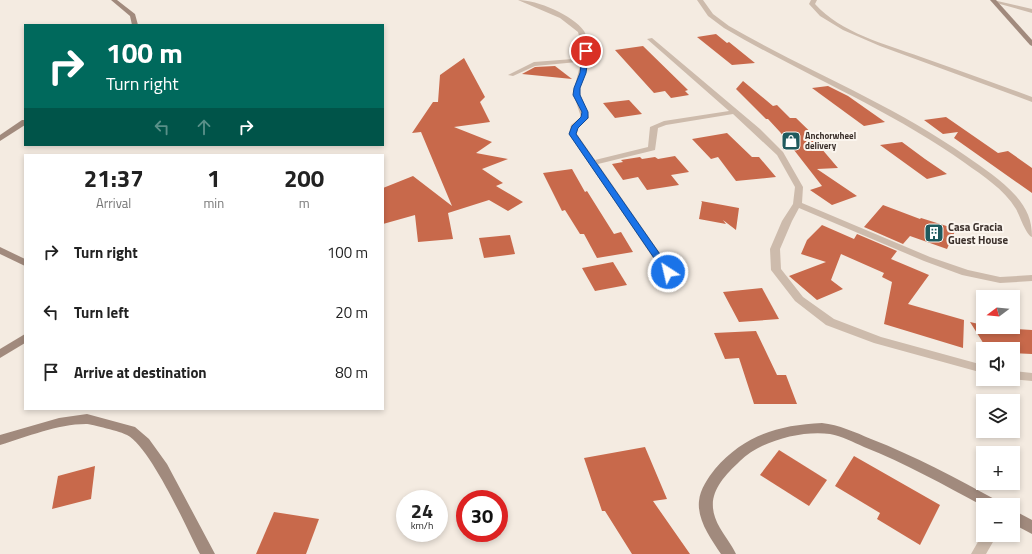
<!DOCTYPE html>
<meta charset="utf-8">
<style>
:root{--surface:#fff;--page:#f2f2f2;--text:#222;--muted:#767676}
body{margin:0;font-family:"Titillium Web",sans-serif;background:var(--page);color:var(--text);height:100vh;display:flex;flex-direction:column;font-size:15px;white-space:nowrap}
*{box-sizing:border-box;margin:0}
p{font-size:13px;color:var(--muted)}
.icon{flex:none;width:22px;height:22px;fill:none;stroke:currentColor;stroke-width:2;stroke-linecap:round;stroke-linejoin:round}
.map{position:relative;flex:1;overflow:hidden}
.side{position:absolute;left:24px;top:154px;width:360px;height:256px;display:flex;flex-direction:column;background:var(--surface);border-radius:0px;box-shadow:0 2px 6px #0003}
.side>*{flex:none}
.banner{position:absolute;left:24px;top:24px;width:360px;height:122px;border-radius:0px;box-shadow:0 2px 6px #0003;background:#00695c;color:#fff;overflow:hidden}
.needle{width:26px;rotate:254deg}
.buttons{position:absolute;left:976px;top:290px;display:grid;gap:8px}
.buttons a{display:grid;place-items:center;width:44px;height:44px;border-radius:0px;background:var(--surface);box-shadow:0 2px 6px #0003;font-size:20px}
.speed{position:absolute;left:396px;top:490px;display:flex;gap:8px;font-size:20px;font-weight:700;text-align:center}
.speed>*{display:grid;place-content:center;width:52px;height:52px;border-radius:50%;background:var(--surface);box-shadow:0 2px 6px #0003;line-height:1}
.speed small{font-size:10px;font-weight:400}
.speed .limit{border:6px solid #d22;background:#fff;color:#111}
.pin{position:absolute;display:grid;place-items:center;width:34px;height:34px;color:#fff;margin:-17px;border:2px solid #fff;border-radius:50%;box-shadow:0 1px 4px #0007}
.me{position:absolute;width:44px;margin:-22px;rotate:325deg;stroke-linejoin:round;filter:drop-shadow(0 0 3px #0008)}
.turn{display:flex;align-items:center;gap:14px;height:84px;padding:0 16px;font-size:18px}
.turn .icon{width:52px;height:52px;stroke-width:2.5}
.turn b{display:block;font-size:28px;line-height:34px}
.lanes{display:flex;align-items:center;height:38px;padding:0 16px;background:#0003;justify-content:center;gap:20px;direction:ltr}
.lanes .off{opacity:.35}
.eta{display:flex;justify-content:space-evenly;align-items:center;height:68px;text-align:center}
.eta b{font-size:24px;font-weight:700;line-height:28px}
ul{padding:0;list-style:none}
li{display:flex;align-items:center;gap:12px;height:60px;padding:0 16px}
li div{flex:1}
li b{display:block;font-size:15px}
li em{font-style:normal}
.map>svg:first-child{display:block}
.building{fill:#c8694b}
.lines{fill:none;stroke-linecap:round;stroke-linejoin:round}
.lane{fill:#cdbbac;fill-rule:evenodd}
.street{fill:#cdbbac;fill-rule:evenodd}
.secondary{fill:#a18a7d;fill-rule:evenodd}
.route{fill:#1a73e8;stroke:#114b97}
.labels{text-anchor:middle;stroke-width:4;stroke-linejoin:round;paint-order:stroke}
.far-poi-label{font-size:9px;font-weight:bold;fill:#3b302b;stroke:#fbf5ee;text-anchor:start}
.poi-label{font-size:11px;font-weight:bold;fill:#3b302b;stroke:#fbf5ee;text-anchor:start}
</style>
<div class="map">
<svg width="1032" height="554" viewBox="0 0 1032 554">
<rect width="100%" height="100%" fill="#f4ebe1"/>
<!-- building -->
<g class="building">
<path d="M716 34 727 43 729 42 755 63 732 65 697 37Z"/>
<path d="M643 46 688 90 685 91 689 95 671 98 665 91 654 93 615 50Z"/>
<path d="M464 58 485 97 480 102 490 122 454 127 492 142 476 153 508 159 482 169 503 183 496 186 523 202 508 211 489 200 448 213 453 239 418 242 415 215 383 224V188L413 176 452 206 421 132 412 133 433 102H438L440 75Z"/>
<path d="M555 66 572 79 522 74 535 67Z"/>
<path d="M743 81 773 106 777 105 790 118H796L826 147 821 148 838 168 817 169 857 196 832 205 810 190 822 186 780 132 768 119H766L736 89Z"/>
<path d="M828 86 848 96 885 122 864 126 812 88Z"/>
<path d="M629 100 642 114 615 118 603 103Z"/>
<path d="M946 117 998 153 1008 151 1032 168V193L954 138 958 132 943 134 924 120Z"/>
<path d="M727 133 752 157H759L776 177 736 181 718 157 711 159 692 139Z"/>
<path d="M902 142 925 159 947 174 927 179 880 145Z"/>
<path d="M675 156 689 172 671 175 679 185 647 190 638 177 623 180 612 164 623 162 621 160 640 157 642 159 655 157 658 159Z"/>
<path d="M572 169 585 192 587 191 614 234 621 232 633 252 597 258 584 234H580L565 210 562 211 543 173Z"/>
<path d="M701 201 739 208 736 230 723 220 726 224 699 219 702 202Z"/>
<path d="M883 205 920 219 921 218 956 229 947 249 910 236 903 244 864 227Z"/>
<path d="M822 225 854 239 857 234 897 251 891 259 929 275 908 304 964 320 963 348 884 324 892 282 882 277 884 273 841 254 831 280 843 289 817 300 789 276 826 262 801 254 807 240Z"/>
<path d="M510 235 515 254 484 258 479 238Z"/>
<path d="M613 262 627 285 595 291 582 268Z"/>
<path d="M762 288 779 319 739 322 723 292Z"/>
<path d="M970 322 983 325V327L1032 330V354L1013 353V349H987Z"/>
<path d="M756 331 777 375H786L797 404H754L739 358 725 359 714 333Z"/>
<path d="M645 447 667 499 653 501 690 554H632L605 511H602L584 458Z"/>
<path d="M779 450 827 480 809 506 760 475Z"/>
<path d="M854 456 940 505 920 545 877 519 880 513 835 486Z"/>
<path d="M95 466 91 499 52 509 58 476Z"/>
<path d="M274 512 319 519 306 554H256Z"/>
</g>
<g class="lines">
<!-- lane -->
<path class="lane" d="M586 58 588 59V61L535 66 513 76 508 75 534 62Z"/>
<!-- street -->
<g class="street">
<path d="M518 0C537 0 573 15 584 31 588 38 589 48 589 56 589 68 580 79 580 92 581 101 588 108 589 118L578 128 577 134 595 160 648 147 650 127 664 121 729 111 647 39 652 38 760 129 783 152 803 187 802 203 930 257 968 270 1000 277 1032 275V281L1000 283 962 275 924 261 799 208 792 221 780 249 781 269 803 297 834 319 881 337 983 365V373L874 343 826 325 795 301 771 270 770 249 782 221 793 204 795 187 777 155 733 114 666 125 658 128 655 150 598 164 673 272 668 275 664 274 569 134 571 125 581 117 573 93 582 58V47L578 32 560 18Z"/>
<path d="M697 0H703L713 14 729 26C807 71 892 104 966 156 983 168 1002 180 1016 196 1027 209 1032 220 1032 237 1026 235 1020 216 1016 209 1004 189 983 176 965 163 889 109 804 75 724 28L708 16Z"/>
<path d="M811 0H817L815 4C841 33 885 44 921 57 952 68 983 79 1013 90L1032 97V102L880 46 843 30 820 16 809 4Z"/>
<path d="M993 0 1032 9V13L993 2Z"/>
<path d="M1013 371 1032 373V381L1012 379Z"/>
<path d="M983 533V535H997L986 554H971Z"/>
</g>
<!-- secondary -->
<g class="secondary">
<path d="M111 0H117L135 14 138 25H132L130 16Z"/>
<path d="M990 0H996L1032 40V46L1030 45Z"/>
<path d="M22 120H25V125L0 141V135Z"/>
<path d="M0 247 25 259V266L0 254Z"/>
<path d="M25 334V343L0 358V349Z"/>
<path d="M87 414 135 427 149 439 167 464 215 554H200C186 527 151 448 127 435 122 432 91 424 86 424 57 424 27 437 0 445V435L59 418Z"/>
<path d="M822 423C839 425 855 432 871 439 915 456 956 478 998 501L1000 505H983V506C944 485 905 463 864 447 853 442 842 436 830 434 802 430 760 441 740 461 719 481 703 499 720 528 725 537 732 545 736 554H721C711 539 697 520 699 501 700 489 708 478 715 469 744 435 779 425 822 423Z"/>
<path d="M1013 510 1032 520V534L1013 524Z"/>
</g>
</g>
<!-- route -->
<path class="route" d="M586 49 589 51 586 73 580 88V95L588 112V118L578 128 576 134 671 270V274H665L569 134 572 126 581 117 582 112 573 95 574 88 580 73 583 51Z"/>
<!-- icons -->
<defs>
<g id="shop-square" transform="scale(1)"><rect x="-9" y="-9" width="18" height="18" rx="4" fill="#1f5a5e" stroke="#fbf5ee"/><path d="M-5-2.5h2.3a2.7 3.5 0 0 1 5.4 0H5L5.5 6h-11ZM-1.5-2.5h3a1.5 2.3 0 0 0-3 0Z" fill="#fff"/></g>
<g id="building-square" transform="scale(1)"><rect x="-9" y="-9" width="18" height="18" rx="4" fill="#1f5a5e" stroke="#fbf5ee"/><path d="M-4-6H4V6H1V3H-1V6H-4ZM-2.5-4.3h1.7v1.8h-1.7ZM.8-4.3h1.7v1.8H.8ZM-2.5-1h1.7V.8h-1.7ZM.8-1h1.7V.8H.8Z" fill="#fff"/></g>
</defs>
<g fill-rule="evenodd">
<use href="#shop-square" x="791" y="141"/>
<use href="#building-square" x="934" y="233"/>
</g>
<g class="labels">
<!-- far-poi labels -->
<g class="far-poi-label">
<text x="805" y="139">Anchorwheel<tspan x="805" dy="10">delivery</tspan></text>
</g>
<!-- poi labels -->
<g class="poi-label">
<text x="948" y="231">Casa Gracia<tspan x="948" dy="13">Guest House</tspan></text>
</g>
</g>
</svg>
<div class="buttons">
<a><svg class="needle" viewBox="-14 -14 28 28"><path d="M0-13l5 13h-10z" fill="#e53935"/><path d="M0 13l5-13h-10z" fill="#767676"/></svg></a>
<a><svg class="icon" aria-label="sound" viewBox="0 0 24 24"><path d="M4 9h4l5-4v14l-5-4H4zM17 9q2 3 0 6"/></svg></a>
<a><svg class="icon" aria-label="layers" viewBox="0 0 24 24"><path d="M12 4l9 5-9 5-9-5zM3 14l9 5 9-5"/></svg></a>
<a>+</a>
<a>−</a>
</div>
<div class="speed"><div>24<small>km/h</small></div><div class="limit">30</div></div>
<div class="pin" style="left:586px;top:51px;background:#d93025"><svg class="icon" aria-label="arrive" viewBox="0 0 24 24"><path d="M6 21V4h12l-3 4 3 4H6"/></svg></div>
<svg class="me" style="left:668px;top:272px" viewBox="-20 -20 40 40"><circle r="17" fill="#1a73e8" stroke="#fff" stroke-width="3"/><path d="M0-11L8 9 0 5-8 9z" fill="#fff"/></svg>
<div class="banner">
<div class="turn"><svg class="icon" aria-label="right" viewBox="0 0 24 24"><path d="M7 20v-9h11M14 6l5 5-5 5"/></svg><div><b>100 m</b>Turn right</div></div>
<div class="lanes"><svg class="icon off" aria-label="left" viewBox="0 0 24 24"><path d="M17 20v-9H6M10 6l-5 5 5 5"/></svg><svg class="icon off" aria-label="ahead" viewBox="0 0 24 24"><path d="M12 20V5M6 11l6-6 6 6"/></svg><svg class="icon" aria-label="right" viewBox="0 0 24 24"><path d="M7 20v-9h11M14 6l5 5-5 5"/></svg></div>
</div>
<section class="side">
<div class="eta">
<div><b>21:37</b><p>Arrival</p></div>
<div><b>1</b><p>min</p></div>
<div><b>200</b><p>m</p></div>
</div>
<ul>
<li><svg class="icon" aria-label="right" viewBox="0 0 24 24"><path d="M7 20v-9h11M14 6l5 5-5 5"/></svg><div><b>Turn right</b></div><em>100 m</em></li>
<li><svg class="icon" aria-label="left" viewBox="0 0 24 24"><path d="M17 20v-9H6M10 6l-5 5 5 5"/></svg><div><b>Turn left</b></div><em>20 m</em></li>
<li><svg class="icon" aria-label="arrive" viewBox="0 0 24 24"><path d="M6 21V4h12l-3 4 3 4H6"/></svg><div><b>Arrive at destination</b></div><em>80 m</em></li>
</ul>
</section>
</div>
